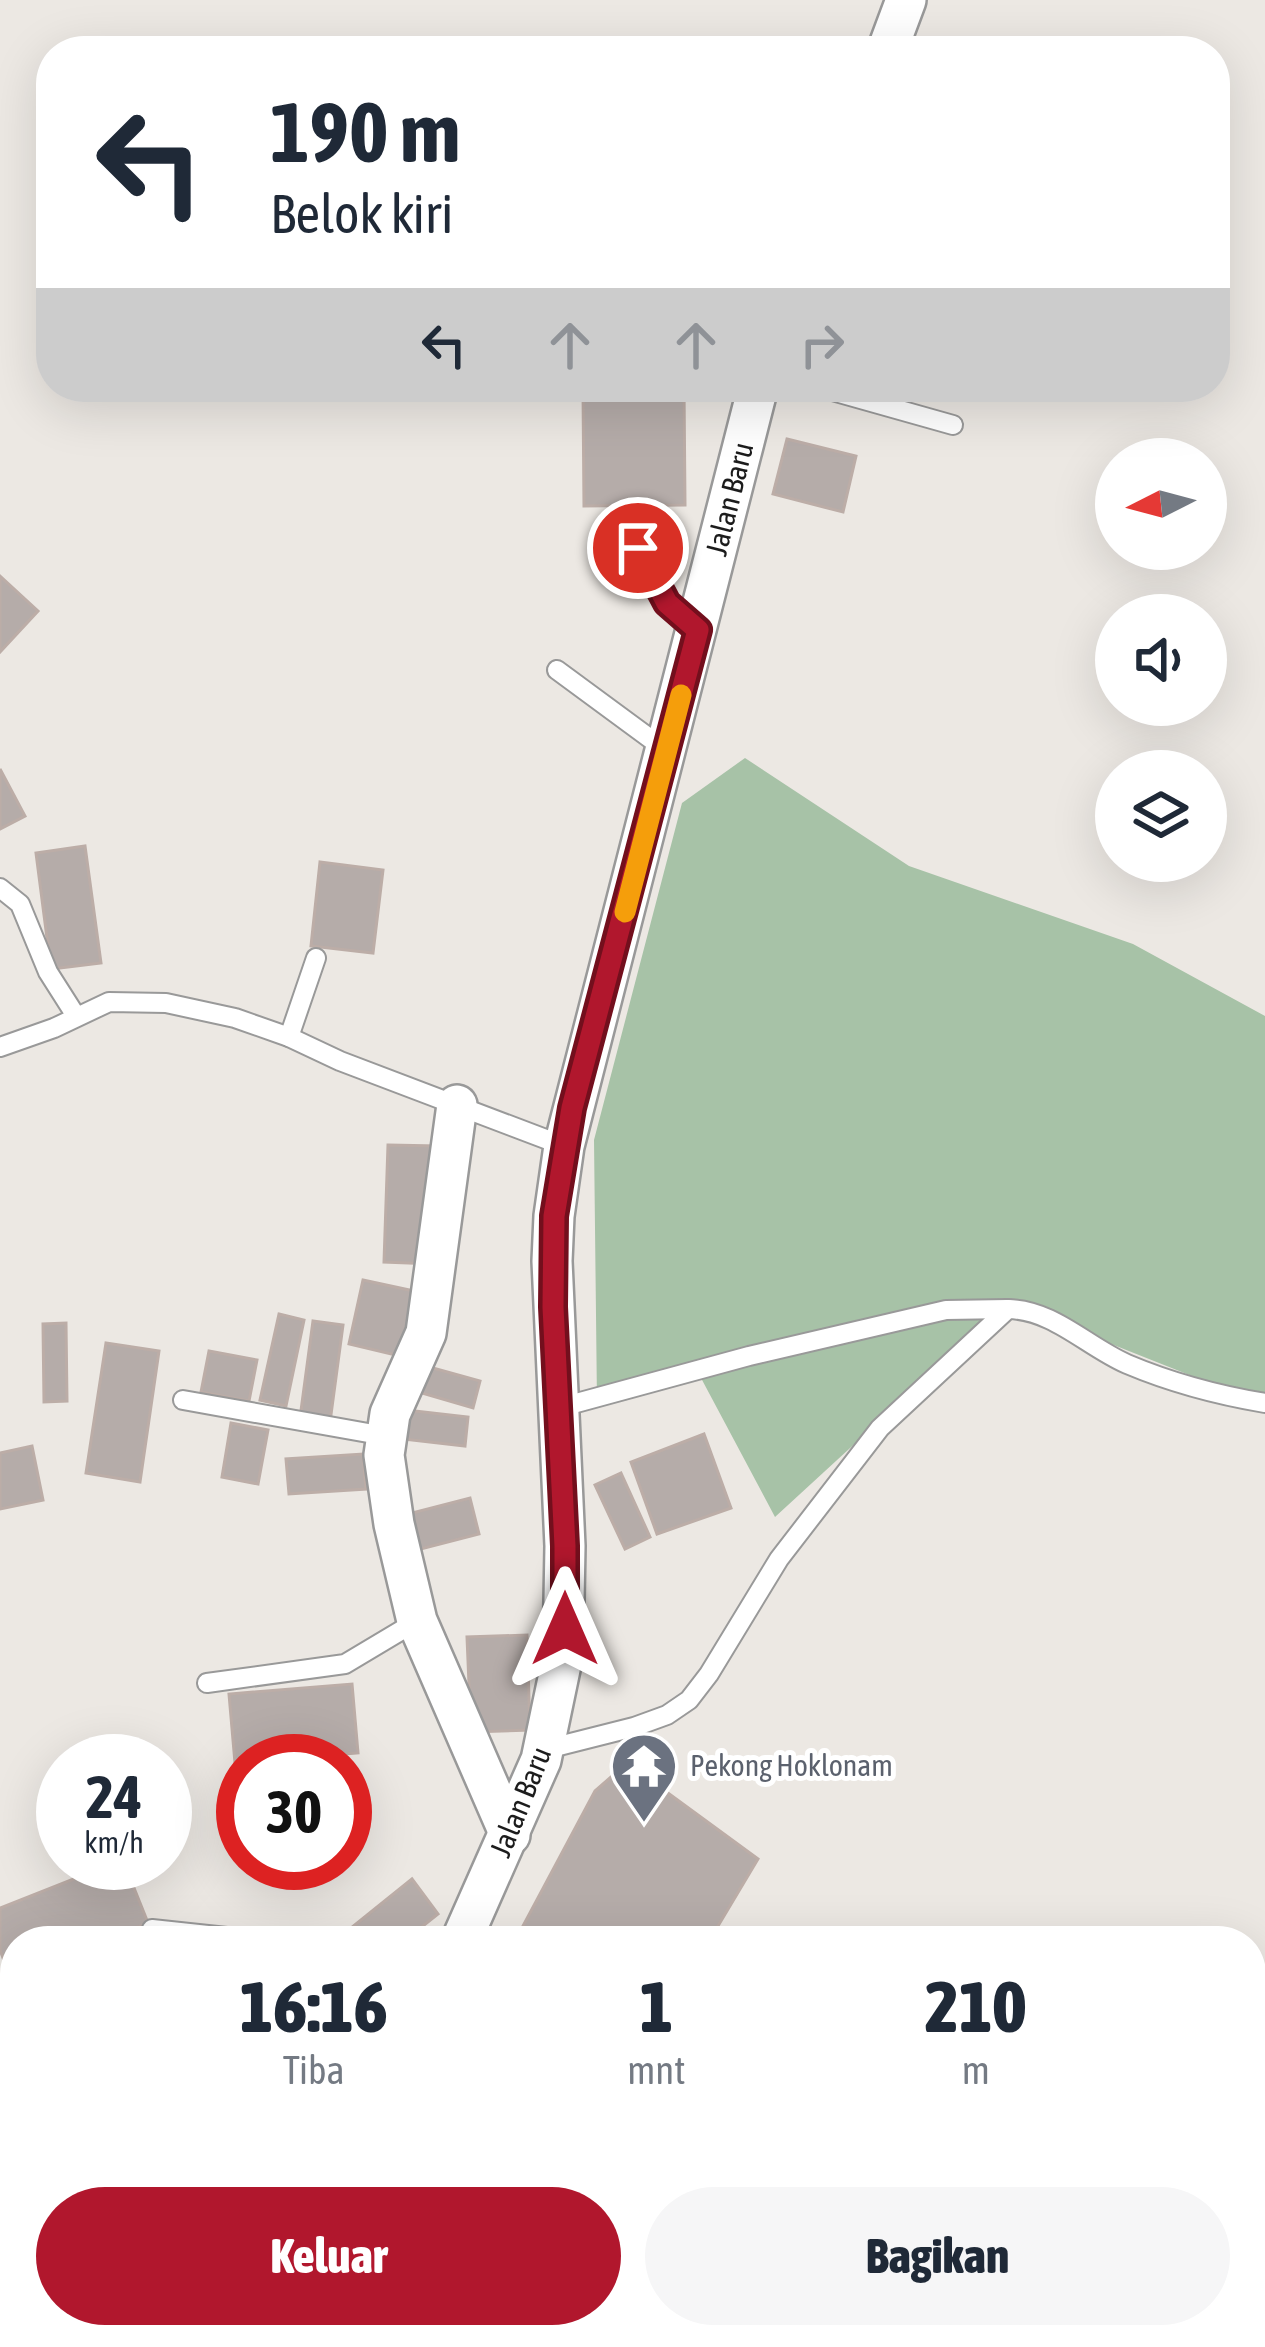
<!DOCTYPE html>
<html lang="id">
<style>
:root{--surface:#fff;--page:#f6f6f7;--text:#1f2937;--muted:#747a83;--accent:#b1172d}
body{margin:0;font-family:"Asap Condensed",sans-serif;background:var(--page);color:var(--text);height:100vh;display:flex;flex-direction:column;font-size:45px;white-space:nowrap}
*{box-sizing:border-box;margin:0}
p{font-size:39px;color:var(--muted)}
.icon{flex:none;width:66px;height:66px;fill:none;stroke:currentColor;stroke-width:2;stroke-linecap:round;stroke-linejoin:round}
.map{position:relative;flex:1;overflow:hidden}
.sheet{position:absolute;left:0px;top:1926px;width:1266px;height:423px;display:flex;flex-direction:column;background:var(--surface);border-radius:48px 48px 0 0;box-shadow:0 12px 48px #0002}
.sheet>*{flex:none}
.top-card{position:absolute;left:36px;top:36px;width:1194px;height:366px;border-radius:48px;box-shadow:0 12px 48px #0002;background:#fff;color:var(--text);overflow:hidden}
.needle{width:78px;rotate:264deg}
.controls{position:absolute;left:1095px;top:438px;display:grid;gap:24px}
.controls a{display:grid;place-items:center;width:132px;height:132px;border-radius:50%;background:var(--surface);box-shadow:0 12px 48px #0002;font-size:60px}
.speed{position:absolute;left:36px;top:1734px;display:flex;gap:24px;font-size:60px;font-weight:700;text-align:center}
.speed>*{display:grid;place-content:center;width:156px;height:156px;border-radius:50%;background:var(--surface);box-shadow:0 12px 48px #0002;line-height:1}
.speed small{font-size:30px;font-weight:400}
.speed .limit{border:18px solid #d22;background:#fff;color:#111}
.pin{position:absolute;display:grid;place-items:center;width:102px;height:102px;color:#fff;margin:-51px;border:6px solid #fff;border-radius:50%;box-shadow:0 3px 12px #0007}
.me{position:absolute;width:132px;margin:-66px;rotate:0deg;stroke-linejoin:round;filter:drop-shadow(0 0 9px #0008)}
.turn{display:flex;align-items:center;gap:42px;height:252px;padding:0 36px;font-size:54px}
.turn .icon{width:156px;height:156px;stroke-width:2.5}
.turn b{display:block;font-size:84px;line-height:102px}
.lanes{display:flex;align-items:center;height:114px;padding:0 36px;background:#0003;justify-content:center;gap:60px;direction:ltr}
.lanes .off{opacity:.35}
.eta{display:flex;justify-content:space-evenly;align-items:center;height:204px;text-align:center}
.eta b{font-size:72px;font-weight:800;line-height:84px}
.primary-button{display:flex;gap:24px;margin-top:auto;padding:24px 36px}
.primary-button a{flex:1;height:138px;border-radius:72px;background:var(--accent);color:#fff;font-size:48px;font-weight:800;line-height:138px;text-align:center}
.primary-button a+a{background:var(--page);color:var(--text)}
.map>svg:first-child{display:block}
.cemetery{fill:#a7c2a7}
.building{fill:#b5aca9;stroke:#bcada7;stroke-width:3}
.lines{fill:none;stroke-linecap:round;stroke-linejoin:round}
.service-casing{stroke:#999;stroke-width:22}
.minor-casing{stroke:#999;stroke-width:44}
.service{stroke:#fff;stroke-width:18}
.minor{stroke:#fff;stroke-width:39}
.route-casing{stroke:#730f1d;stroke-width:30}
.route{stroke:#b1172d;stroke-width:21}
.slow{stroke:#f59e0b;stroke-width:21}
.labels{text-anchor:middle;stroke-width:10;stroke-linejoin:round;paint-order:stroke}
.street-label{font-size:30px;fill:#1c1c1c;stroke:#fff}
.worship-label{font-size:30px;fill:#5b616d;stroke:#fff;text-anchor:start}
</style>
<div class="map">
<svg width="1265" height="2347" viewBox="0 0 1265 2347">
<rect width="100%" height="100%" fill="#ece8e3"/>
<!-- cemetery -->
<path class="cemetery" d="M745 758 909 866 1133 944 1265 1016V1405L1008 1303 775 1517 701 1378 597 1402 594 1140 682 803Z"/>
<!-- building -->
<g class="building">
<path d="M853 387H907L900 405Z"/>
<path d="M684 388 685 505 584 506 583 389Z"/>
<path d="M787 439 856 456 843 512 773 494Z"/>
<path d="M0 576 38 611 0 652Z"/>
<path d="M0 769 25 816 0 829Z"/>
<path d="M85 846 101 963 51 969 36 853Z"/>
<path d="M320 862 383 870 373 953 311 946Z"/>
<path d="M388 1145 437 1146 433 1264 384 1262Z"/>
<path d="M363 1280 423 1293 408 1358 349 1344Z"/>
<path d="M279 1314 304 1320 286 1406 260 1400Z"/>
<path d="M313 1321 343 1325 330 1422 300 1418Z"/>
<path d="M66 1323 67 1401 44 1402 43 1324Z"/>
<path d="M106 1343 159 1351 140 1482 86 1473Z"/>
<path d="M209 1351 257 1360 249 1401 201 1392Z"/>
<path d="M422 1365 480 1381 473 1408 415 1391Z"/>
<path d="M406 1410 468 1417 465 1446 403 1439Z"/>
<path d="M231 1423 268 1430 258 1484 222 1477Z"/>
<path d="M704 1434 731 1508 657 1534 631 1462Z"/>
<path d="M32 1446 43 1500 0 1509V1453Z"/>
<path d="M363 1454 366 1489 289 1494 286 1459Z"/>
<path d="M621 1473 650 1537 625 1549 595 1485Z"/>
<path d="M470 1498 479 1534 417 1550 408 1514Z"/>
<path d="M527 1635 530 1730 471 1732 467 1637Z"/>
<path d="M352 1684 358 1753 235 1763 229 1694Z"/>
<path d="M627 1763 758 1859 709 1941H515L595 1791Z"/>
<path d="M114 1863H124L148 1923 103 1941H15V1975L10 1977 0 1950V1908Z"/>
<path d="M412 1879 438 1914 404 1941H361L351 1928Z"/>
</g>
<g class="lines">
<!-- service casing -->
<g class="service-casing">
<g id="service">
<path d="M818 387 953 425"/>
<path d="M627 522C645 567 657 594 695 627"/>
<path d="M557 670 667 751"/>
<path d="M0 888 20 904 48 972 76 1016"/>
<path d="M289 1037 316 958"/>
<path d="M0 1047 54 1028 109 1002 166 1003 235 1018 289 1037 340 1061 564 1146"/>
<path d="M183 1400 385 1436"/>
<path d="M558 1408 749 1356 946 1310 1008 1309"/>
<path d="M207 1683 345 1664 417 1621"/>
<path d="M543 1750 634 1727 667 1715 689 1700 709 1674 779 1559 880 1428 1008 1309C1054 1310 1086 1346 1127 1364 1172 1383 1217 1395 1265 1403"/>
<path d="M152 1929 265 1941"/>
<path d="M0 2207 15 2203"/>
<path d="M723 2347 727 2334"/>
</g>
</g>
<!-- minor casing -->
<g class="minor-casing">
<g id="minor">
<path d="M887 51 906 0"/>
<path d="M457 1105 426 1333 390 1414 384 1455 394 1524 417 1621 510 1835"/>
<path d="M461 1941 541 1760 563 1655 565 1546 552 1261 554 1216 564 1146 758 387"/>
<path d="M438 2334 439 2347"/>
</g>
</g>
<!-- service -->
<use href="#service" class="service"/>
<!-- minor -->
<use href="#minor" class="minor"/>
</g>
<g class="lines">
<!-- route casing -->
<g class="route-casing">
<path id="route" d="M565 1629V1546L553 1307 554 1216 572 1108 698 630 667 603 638 548"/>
</g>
<!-- route -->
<use href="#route" class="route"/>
<!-- slow -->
<path class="slow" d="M625 912 681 695"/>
</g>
<!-- icons -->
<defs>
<g id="temple-pin" transform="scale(3.45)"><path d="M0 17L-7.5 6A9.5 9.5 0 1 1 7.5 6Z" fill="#6b7280" stroke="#fff"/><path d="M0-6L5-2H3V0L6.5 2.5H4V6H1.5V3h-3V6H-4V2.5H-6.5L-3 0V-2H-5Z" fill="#fff"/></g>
</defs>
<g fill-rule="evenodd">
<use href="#temple-pin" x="644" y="1766"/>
</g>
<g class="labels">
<!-- street labels -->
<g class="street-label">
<text transform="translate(730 499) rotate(-76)" y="10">Jalan Baru</text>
<text transform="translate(521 1802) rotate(-68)" y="10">Jalan Baru</text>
</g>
<!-- worship labels -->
<g class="worship-label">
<text x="690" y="1776">Pekong Hoklonam</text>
</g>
</g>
</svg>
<div class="controls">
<a><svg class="needle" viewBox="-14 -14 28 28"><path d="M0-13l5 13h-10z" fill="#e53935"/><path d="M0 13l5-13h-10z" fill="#747a83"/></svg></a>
<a><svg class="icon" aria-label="sound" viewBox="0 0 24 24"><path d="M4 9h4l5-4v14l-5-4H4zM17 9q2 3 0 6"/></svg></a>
<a><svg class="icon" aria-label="layers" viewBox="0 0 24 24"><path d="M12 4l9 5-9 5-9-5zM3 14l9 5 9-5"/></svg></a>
</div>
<div class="speed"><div>24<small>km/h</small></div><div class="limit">30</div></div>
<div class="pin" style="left:638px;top:548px;background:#d93025"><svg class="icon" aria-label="arrive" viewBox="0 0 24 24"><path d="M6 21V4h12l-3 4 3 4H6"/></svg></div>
<svg class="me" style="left:565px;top:1629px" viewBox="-20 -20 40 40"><path d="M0-17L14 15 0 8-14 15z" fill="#b1172d" stroke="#fff" stroke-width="4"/></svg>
<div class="top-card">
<div class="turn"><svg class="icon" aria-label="left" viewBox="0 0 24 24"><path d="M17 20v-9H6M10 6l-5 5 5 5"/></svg><div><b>190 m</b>Belok kiri</div></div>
<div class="lanes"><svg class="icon" aria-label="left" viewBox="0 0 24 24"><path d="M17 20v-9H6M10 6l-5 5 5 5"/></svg><svg class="icon off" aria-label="ahead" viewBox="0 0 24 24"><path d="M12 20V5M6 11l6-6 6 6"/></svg><svg class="icon off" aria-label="ahead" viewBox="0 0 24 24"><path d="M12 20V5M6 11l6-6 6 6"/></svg><svg class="icon off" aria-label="right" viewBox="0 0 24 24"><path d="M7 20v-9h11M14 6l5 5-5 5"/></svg></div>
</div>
<section class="sheet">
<div class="eta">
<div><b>16:16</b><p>Tiba</p></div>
<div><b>1</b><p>mnt</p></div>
<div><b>210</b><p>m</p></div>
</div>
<div class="primary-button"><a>Keluar</a><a>Bagikan</a></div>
</section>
</div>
